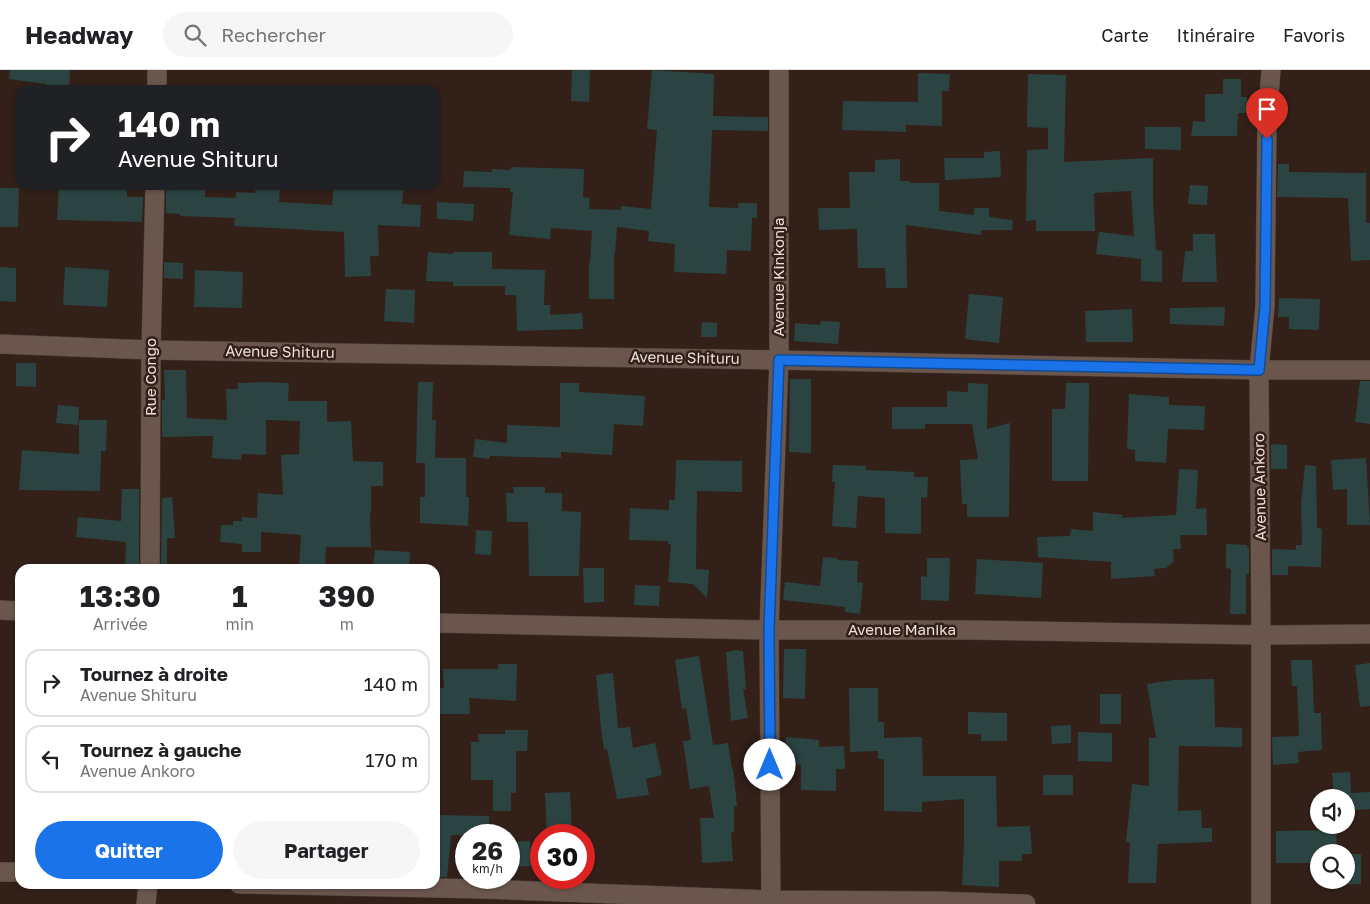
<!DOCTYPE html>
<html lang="fr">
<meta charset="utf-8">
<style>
:root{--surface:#fff;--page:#f6f6f6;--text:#202124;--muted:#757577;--line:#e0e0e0;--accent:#1a73e8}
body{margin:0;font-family:"Golos Text",sans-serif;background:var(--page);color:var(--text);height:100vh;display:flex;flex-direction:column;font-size:19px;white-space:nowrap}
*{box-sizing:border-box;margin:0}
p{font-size:16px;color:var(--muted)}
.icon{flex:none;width:28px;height:28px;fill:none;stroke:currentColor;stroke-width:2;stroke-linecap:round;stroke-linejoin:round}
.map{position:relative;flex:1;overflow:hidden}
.side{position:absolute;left:15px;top:494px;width:425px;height:325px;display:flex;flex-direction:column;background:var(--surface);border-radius:15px;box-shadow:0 1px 4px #0004}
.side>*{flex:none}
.banner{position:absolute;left:15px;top:15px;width:425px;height:105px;border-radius:15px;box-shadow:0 1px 4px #0004;background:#202124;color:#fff;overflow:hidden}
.fabs{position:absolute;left:1310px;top:719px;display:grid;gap:10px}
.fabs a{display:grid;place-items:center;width:45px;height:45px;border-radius:50%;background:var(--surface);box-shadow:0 1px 4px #0004;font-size:25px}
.speed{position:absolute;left:455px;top:754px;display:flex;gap:10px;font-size:25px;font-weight:700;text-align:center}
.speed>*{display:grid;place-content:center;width:65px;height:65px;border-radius:50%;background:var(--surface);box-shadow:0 1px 4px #0004;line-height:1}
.speed small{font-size:12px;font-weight:400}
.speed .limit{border:8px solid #d22;background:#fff;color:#111}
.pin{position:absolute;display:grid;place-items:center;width:42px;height:42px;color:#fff;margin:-51px -21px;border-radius:50% 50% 50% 0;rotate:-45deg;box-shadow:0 0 5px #0007}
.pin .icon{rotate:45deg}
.me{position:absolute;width:55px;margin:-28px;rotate:0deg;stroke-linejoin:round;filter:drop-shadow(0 0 4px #0008)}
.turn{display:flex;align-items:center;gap:18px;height:105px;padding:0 20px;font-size:22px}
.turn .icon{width:65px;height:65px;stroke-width:2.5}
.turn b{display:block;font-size:35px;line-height:42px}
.eta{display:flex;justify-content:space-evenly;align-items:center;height:85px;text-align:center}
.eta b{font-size:30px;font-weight:700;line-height:35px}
.action{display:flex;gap:10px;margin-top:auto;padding:10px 20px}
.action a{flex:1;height:58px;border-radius:30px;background:var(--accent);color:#fff;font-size:20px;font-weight:700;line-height:58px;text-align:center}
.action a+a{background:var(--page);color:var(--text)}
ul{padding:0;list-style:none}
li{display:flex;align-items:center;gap:15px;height:68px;margin:0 10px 8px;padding:0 10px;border:2px solid var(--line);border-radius:15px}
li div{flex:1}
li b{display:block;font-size:19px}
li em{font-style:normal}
header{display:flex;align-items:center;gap:30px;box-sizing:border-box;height:70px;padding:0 25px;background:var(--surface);border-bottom:1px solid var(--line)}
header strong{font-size:24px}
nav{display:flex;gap:28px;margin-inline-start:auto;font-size:18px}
.search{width:350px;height:45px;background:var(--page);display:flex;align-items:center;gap:12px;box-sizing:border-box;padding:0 18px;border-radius:28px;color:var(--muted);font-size:19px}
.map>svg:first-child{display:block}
.building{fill:#2b4442}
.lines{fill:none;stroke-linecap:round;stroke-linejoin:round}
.street-casing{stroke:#4c3d37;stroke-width:20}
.street{stroke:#6a564d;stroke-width:19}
.route-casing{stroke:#114b97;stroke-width:12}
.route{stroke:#1a73e8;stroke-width:9}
.labels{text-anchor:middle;stroke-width:5;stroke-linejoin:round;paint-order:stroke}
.street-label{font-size:15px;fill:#ece0da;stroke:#322019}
</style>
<header>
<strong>Headway</strong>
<div class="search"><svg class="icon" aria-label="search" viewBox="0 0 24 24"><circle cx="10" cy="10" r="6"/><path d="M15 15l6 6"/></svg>Rechercher</div>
<nav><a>Carte</a><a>Itinéraire</a><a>Favoris</a></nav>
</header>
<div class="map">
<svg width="1370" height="834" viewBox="0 0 1370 834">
<rect width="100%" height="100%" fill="#322019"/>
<!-- building -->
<g class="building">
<path d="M10 0H70L69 20H46V14L9 9Z"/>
<path d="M572 0H590L589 32 571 31Z"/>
<path d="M652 0 714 4 713 46 768 47V61L712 60 709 137 738 138V133H757V148H752L751 181 727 180 726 204 674 202 675 174 648 171 649 161 617 157 615 184 614 183V229H589V193H590L592 161 551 158 550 169 509 165 513 122H510V118L463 117 464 101 492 102V99L511 100V97L584 99 583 127 590 128 589 139 621 140V136L651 139 657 60 647 59Z"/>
<path d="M918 3 950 4 949 21H942V56L906 55V62L842 60 843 31 918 32Z"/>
<path d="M1028 4 1066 5 1064 92 1153 88V130L1156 180 1162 181V212L1141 211V189L1096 184 1099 162 1134 166 1131 121 1094 123 1095 161H1036V150L1026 151 1027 80 1048 79V58L1027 57Z"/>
<path d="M1223 9H1241V27H1247V43H1238L1237 66H1191L1193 51 1205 52V24H1223Z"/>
<path d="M1145 57H1181V80L1145 79Z"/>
<path d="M1000 81 1001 107 945 110 944 88H984V82Z"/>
<path d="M900 89V111H910V113H939V141L974 145V138H989V147L1013 150 1012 160H981V165L906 155 907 218H886L885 198H858L857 159 819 160 818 138H850L849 102H875V90Z"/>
<path d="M1278 94H1289V102L1366 103V153H1370V190L1351 191 1348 128 1277 127Z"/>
<path d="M59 115H127V127H143L142 152 57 150Z"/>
<path d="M169 115H205V127L236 128V122L255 123 256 115H280L279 132 332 135 334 115H404L402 134 421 135 420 157 378 155 379 186H370L371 206 345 207 344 162 234 156 235 148 180 146V144L166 143V121H169Z"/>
<path d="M1190 115 1208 116 1207 135 1188 134Z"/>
<path d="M0 118H19L18 157H0Z"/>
<path d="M437 132 474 134 473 151 437 149Z"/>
<path d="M1193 164H1215L1217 212H1182L1185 181H1193Z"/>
<path d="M428 182 453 184V182H492V199L545 200 544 235H550V245L582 243 583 259 517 261 516 225H505V216H453V212L426 211Z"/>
<path d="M164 192 183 193V209L164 208Z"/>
<path d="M0 197 16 198V232L0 231Z"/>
<path d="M65 197 109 200 107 237 63 235Z"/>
<path d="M195 200 243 202 242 238 194 237Z"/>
<path d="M386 219 415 220 414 253 384 251Z"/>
<path d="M969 224 1003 227 999 273 965 269Z"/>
<path d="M1279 228 1320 229 1319 260 1289 259V247H1278Z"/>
<path d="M1225 237 1224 256 1170 254V238Z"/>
<path d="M1132 239 1133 272H1086L1085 241Z"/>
<path d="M821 251 840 252 838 274 794 271 795 253 820 255Z"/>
<path d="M702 252 717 253V267H701Z"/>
<path d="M16 293H36V317L16 316Z"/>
<path d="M164 300H186L187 348 227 350 226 319H238V313L260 312 289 313 288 331H327V352L351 351 353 391 383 392V416H371V442H370L371 477H326L325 499H299L301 465 261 462V482H242V474L220 472 221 455H233V451H242V447L257 448 258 423 283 425 281 385 299 384 300 351 266 350V385L242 384 241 390 212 388 213 366 162 367V330H165Z"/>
<path d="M790 309H811V383L789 382Z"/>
<path d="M1360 311H1370V354L1355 352Z"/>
<path d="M418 312H433L432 350H436L435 388H466V427H469L468 456 420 453V427H425V393H416Z"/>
<path d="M560 313H579V322L645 326 643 356 614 354 612 385 561 382V388L490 386 489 389 473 387 475 369 507 373V355L560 357Z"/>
<path d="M968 313 988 314 987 359 1010 353 1009 447H967V434H962L960 390 978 389 972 354H925V359H892V337H947V321L968 322Z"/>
<path d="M1066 313H1089L1088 411H1052V339H1065Z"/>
<path d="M1129 324 1169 327V335L1205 336 1204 360 1168 359 1166 393 1135 391V380L1127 379Z"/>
<path d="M58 335 79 337 78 355 56 353Z"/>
<path d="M79 350H107L106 381H101L100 421 19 420 22 380 79 384Z"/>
<path d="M1271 374 1287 375V399H1271Z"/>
<path d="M1366 388 1370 455H1347V419L1333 420 1331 390Z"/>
<path d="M676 390 742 391V422L697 421 696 499 709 500 707 528 693 514 668 512 671 474H668V471L629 470 630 438 669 440V430H675Z"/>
<path d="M833 395 866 396V400L914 402V407H928L927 428 921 427V464L885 463V428L858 426 856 458 832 456 835 412H832Z"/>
<path d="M1305 395 1316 396 1317 458 1322 459 1321 497 1288 496V505H1272V479L1296 480V475H1302L1301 434Z"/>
<path d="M1179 399 1198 400 1196 439 1206 438 1207 465H1180L1181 479H1173L1174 491 1166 498 1154 499 1155 506 1111 509V492L1038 487 1037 467 1070 466 1071 459 1093 461V442L1123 445 1122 448 1176 445Z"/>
<path d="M513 417H545V423H562V441L581 442 579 506H529L528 452H507L506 423H514Z"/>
<path d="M122 419H139V499H125L126 472 76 467 78 447 121 451Z"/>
<path d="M172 427 175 468H167V499H161L162 428Z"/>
<path d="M476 460 492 461 491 485 475 484Z"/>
<path d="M1226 474 1247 475V478H1249V504H1246V544H1230L1231 499 1226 498Z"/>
<path d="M375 480 410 482 409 499H373Z"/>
<path d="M823 487 837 488V490L858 491 857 512 863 513 860 544 845 542V537L783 530 785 512 820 516Z"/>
<path d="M927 488H950L949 531 921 530V506L927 507Z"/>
<path d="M977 489 1043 493 1041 528 975 524Z"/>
<path d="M583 498H604V532L584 533Z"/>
<path d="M635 515 660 516 659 536 634 535Z"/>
<path d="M784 579H806L805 629 783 628Z"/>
<path d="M736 580 743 581 746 619H743L748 648 731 651 726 582Z"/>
<path d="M699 586 713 675 728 673 732 699 733 698 737 736H734V763L731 762 733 791 702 793 700 748H714L709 716 690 719 683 671 691 670 686 638 682 639 675 590Z"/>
<path d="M1291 590H1312L1314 643H1321L1322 680 1298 682 1299 693 1273 695 1272 667 1299 666 1297 616H1292Z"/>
<path d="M1370 593V636L1360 637 1355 595Z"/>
<path d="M498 594H517L516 631 469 628 470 644H438L437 618H444L443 599H498Z"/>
<path d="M613 603 618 658 630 657 633 678 655 673 662 705 646 709 649 725 617 729 607 679 604 680 601 658 596 605Z"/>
<path d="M1214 609 1215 657 1242 658V677L1179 676 1178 741 1201 740 1202 758H1212V772L1158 774 1156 813H1128L1130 772H1126L1132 714 1149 716V668H1156L1147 614 1174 610Z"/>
<path d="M849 618H878V652H884V668L922 667 923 706H996L997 757 1030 756 1032 784H1022V791H999V817L962 815 964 773V729L922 732V742L884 741V689H878V681L850 682Z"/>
<rect x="1100" y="624" width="21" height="30"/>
<path d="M968 642 1007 643V671H981V664H968Z"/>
<path d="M1071 655V673L1052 674 1051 656Z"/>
<path d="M505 660H528L527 681H516V723H511V741H493V710H471V672H479L478 664H505Z"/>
<path d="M1078 662 1112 663V692L1078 691Z"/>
<path d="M786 667 819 670V677L844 676 845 699H836V721L801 720V695L784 693Z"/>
<path d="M1350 702 1351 723 1370 722V739L1346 741V728H1334L1332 703Z"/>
<rect x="1043" y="705" width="30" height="20"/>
<path d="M570 722 572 765H547L545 723Z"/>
<path d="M435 745 489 746V765H451L447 807H435Z"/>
<path d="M1336 760 1337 782H1319V793H1276V761Z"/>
<path d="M530 771 532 796 509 797V772Z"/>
<path d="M1346 784H1361V814L1327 815V810H1346Z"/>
</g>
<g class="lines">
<!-- street casing -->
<g class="street-casing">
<g id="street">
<path d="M157 20V0"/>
<path d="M0 274 151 280 779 290 1259 300H1370"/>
<path d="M150 499 151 280 155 115"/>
<path d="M0 540 20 541"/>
<path d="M435 553 769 560H968L1261 565 1370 564"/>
<path d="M0 802H20"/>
<path d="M239 814 483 819 771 830 937 831 1026 834"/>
<path d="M146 834 148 814"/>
<path d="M771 834 769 560 779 290V0"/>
<path d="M1261 834V565L1259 300 1265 236 1267 51 1271 0"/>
</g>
</g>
<!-- street -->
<use href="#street" class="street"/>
</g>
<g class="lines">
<!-- route casing -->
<g class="route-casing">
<path id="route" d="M770 695 769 560 779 290 1259 300 1265 236 1267 69"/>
</g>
<!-- route -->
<use href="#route" class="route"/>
</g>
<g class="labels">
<!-- street labels -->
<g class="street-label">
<text transform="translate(779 207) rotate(-90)" y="5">Avenue Kinkonja</text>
<text transform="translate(280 282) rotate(1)" y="5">Avenue Shituru</text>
<text transform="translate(685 288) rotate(1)" y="5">Avenue Shituru</text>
<text transform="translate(151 307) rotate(-90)" y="5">Rue Congo</text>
<text transform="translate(1260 417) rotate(-91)" y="5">Avenue Ankoro</text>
<text x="902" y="565">Avenue Manika</text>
</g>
</g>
</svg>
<div class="fabs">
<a><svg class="icon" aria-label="sound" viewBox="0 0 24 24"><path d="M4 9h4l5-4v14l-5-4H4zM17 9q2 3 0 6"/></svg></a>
<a><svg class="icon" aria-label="search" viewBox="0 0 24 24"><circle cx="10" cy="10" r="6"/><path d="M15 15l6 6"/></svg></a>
</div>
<div class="speed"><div>26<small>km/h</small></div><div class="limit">30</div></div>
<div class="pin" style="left:1267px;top:69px;background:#d93025"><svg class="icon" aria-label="arrive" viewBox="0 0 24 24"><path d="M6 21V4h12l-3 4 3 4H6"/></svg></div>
<svg class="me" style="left:770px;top:695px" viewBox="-20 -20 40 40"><circle r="19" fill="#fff"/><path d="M0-13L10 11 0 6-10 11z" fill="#1a73e8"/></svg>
<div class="banner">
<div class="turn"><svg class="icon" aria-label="right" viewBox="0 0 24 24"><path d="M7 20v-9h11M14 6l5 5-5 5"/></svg><div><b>140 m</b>Avenue Shituru</div></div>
</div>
<section class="side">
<div class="eta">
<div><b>13:30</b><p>Arrivée</p></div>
<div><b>1</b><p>min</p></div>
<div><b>390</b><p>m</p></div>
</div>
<ul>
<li><svg class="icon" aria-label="right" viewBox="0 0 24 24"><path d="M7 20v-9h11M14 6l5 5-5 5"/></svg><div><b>Tournez à droite</b><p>Avenue Shituru</p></div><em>140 m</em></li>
<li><svg class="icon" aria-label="left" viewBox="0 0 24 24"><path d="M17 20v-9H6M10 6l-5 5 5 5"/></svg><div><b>Tournez à gauche</b><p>Avenue Ankoro</p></div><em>170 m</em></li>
</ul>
<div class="action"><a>Quitter</a><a>Partager</a></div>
</section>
</div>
